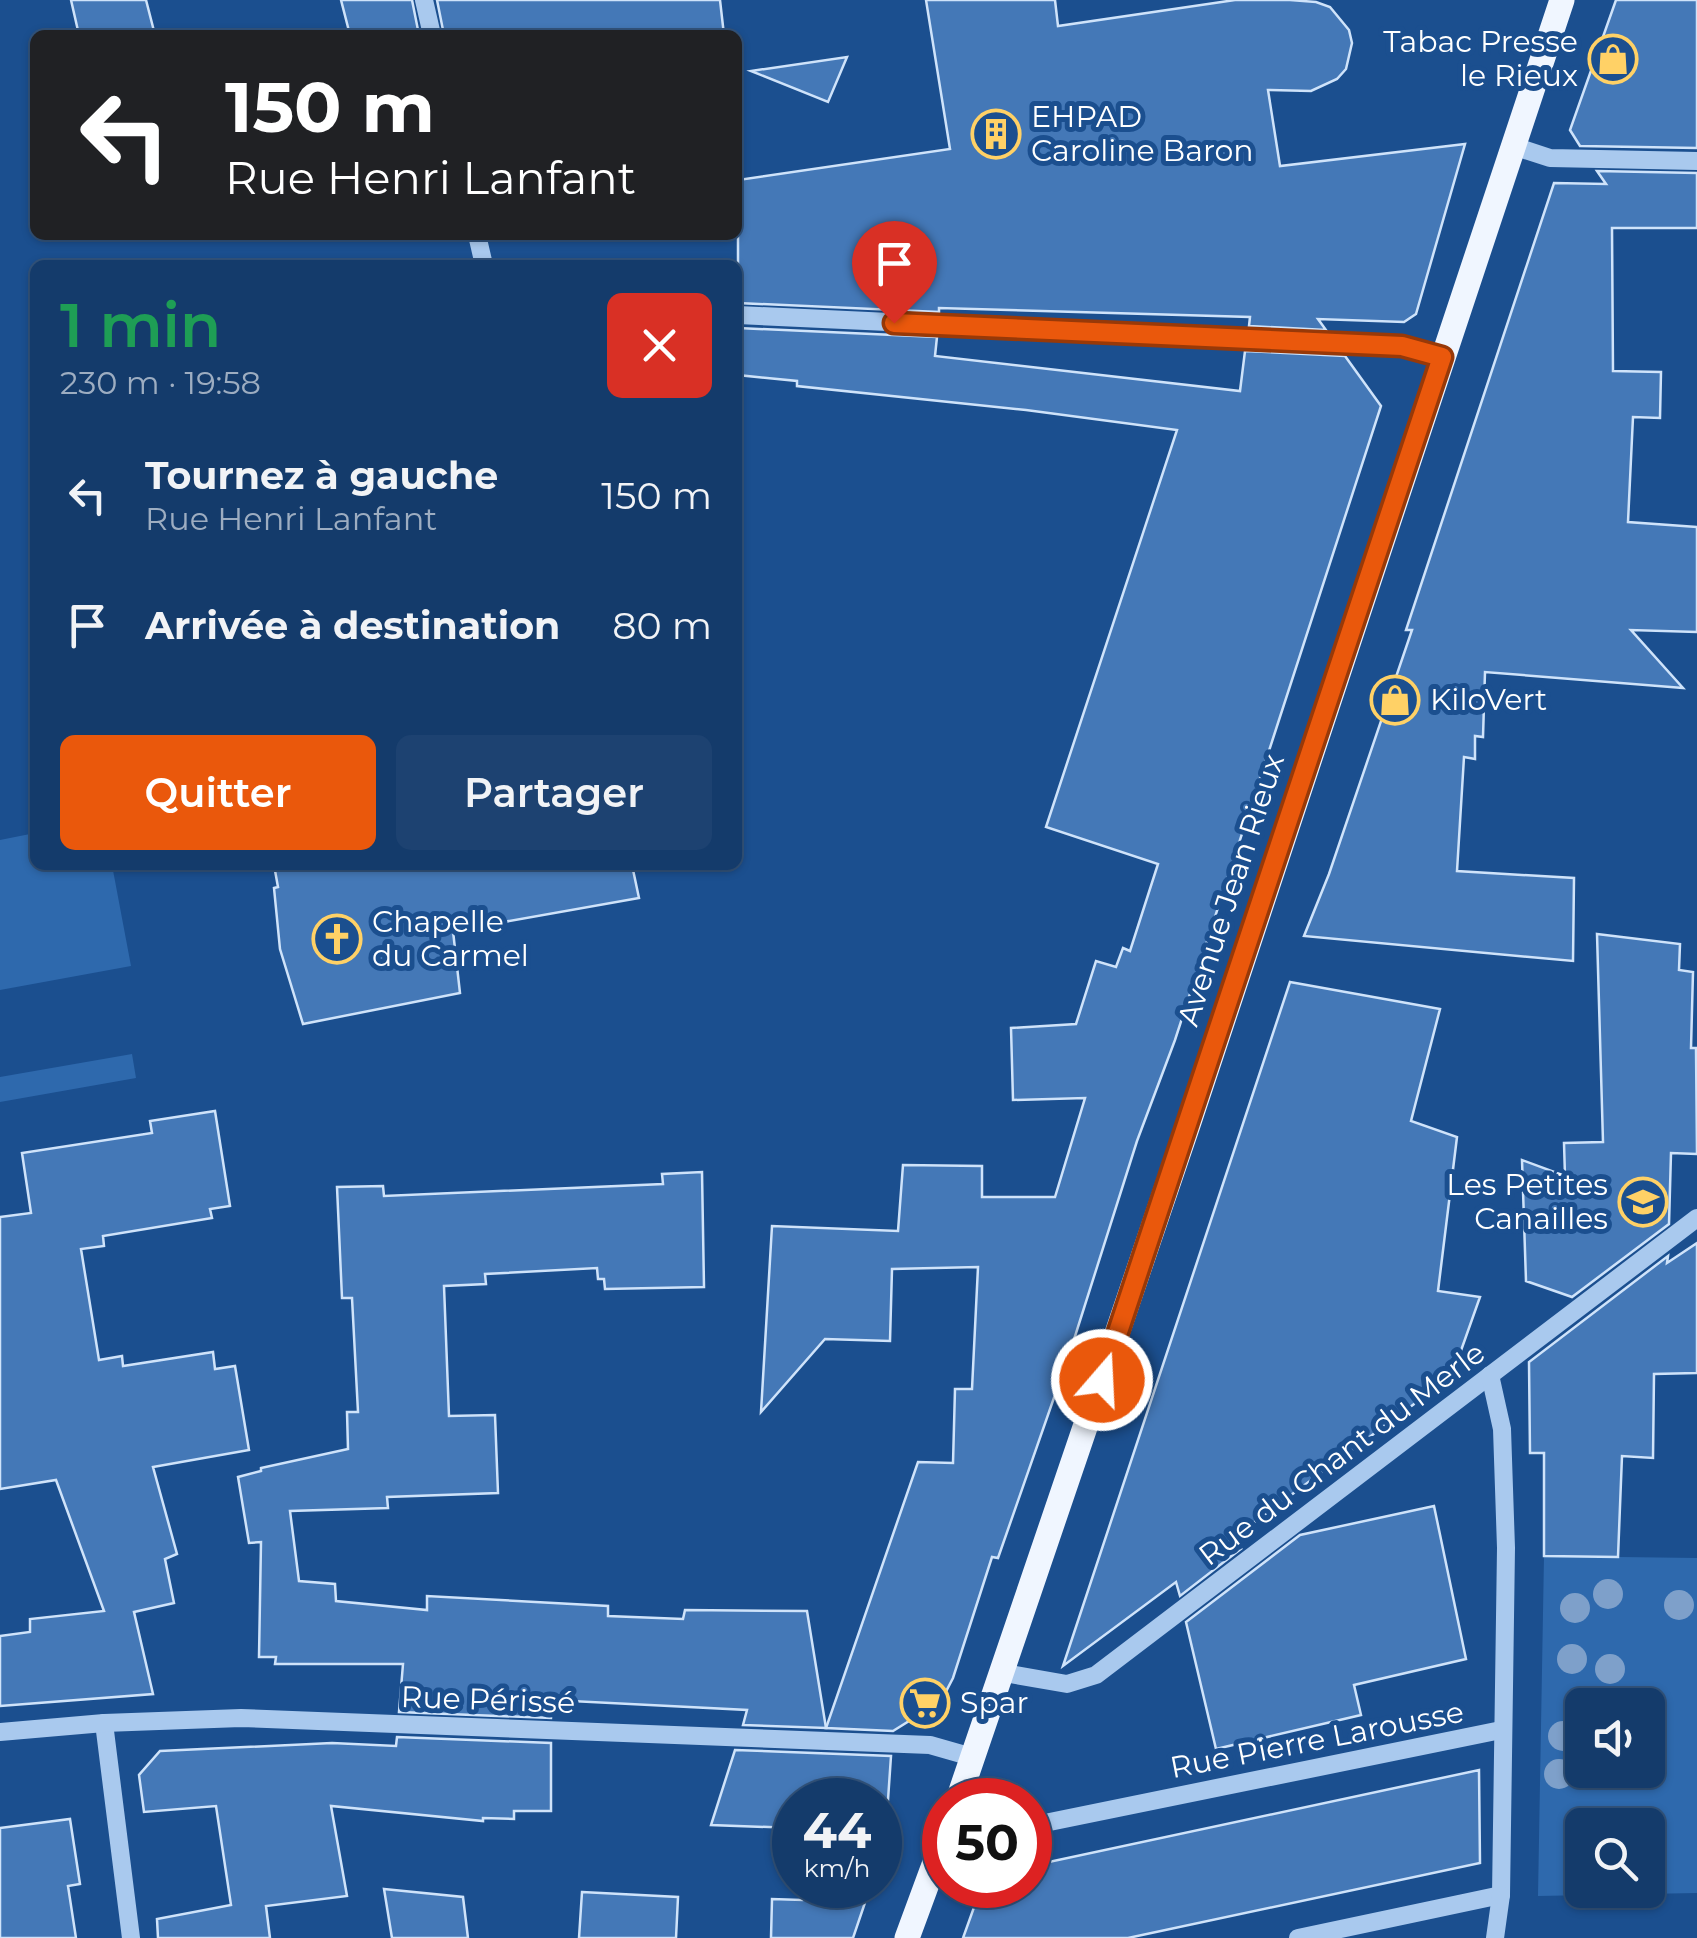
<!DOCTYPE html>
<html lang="fr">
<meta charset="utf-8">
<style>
:root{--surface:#143b6b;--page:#1d4271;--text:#f1f3f6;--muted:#9dadc1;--line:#33557e;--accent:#ea580c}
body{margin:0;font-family:Montserrat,sans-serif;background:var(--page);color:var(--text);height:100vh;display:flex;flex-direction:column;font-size:38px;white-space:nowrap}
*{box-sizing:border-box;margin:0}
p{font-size:32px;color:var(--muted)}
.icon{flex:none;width:55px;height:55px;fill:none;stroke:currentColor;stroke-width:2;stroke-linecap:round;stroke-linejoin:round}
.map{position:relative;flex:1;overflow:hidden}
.drawer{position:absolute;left:30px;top:260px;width:712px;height:610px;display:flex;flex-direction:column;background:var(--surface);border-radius:15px;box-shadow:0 2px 8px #0004,0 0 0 2px var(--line)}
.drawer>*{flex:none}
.top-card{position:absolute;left:30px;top:30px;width:712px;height:210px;border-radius:15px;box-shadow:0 2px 8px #0004,0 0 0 2px var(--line);background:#202124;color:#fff;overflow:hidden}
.buttons{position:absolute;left:1565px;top:1688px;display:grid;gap:20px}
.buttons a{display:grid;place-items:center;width:100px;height:100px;border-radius:15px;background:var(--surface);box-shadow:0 2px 8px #0004,0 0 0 2px var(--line);font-size:50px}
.speed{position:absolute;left:772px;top:1778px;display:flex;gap:20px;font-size:50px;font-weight:700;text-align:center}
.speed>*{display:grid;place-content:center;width:130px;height:130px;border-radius:50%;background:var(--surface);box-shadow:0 2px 8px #0004,0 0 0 2px var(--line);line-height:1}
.speed small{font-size:25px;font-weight:400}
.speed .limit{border:15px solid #d22;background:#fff;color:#111}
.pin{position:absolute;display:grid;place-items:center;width:85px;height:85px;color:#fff;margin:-102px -42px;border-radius:50% 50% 50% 0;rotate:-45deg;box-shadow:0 0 10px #0007}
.pin .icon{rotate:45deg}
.me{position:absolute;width:110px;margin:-55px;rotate:19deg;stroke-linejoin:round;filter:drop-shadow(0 0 8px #0008)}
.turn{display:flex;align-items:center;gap:35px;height:210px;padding:0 30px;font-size:45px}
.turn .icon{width:130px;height:130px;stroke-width:2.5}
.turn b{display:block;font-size:70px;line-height:85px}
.round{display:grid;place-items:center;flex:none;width:105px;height:105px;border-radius:15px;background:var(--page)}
.overview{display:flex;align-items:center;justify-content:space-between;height:170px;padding:0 30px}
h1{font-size:60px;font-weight:600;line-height:75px;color:#1e9e55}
.cta{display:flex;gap:20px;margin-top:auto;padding:20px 30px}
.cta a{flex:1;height:115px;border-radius:15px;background:var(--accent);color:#fff;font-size:40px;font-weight:600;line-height:115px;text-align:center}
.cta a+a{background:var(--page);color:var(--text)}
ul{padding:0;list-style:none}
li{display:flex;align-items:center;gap:30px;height:130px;padding:0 30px}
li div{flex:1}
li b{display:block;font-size:38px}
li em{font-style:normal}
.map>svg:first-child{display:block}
.green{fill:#2e69ad;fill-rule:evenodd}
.building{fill:#4478b7;stroke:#cfe3fa;stroke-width:2.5}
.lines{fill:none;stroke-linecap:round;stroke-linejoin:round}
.minor{stroke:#a9c9ee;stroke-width:18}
.major{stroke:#f0f6ff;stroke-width:25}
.tree{fill:#7ea0ca}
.route-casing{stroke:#983908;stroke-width:25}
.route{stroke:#ea580c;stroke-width:18}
.labels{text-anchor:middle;stroke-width:10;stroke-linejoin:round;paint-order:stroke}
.poi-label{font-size:30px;fill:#fff;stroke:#1b4f8f;text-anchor:start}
.street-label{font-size:30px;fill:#fff;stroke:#1b4f8f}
</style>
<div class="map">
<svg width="1697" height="1938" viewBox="0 0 1697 1938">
<rect width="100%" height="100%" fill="#1b4f8f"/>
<!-- green -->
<g class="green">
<path d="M35 833V865H112L131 966 0 990V840Z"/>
<path d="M132 1054 136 1078 0 1102V1077Z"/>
<path d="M1544 1556 1697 1558V1893L1538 1896ZM1582 1705H1648V1770H1582ZM1582 1825H1648V1890H1582Z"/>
</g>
<!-- building -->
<g class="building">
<path d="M71 0H146L155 35H79Z"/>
<path d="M341 0H412L419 35H350Z"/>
<path d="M437 0H720L724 35H444Z"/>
<path d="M926 0H1055L1058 26 1235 0H1290L1316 2 1330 7 1349 30 1352 43 1346 69 1337 79 1311 91 1268 90 1280 166 1465 144 1416 314 1404 322 1318 319 1326 330 1249 326 1250 317 939 308V312L738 303V180L950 149Z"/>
<path d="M1616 0H1697V148L1580 146 1570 130Z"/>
<path d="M847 57 828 102 751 71Z"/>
<path d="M1597 171 1697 173V228H1612L1613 371 1661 372 1660 418 1633 417 1628 522 1697 527V632L1631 630 1683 688 1485 672 1483 737 1475 736V759L1464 757 1457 871 1574 878 1573 961 1304 936 1329 874 1412 630H1406L1554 183 1606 184Z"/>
<path d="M738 328 937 337 935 356 1240 391 1245 351 1345 356 1381 406 1175 1040 1137 1141 1071 1349 998 1558 992 1557 953 1678 941 1701 893 1731 826 1728 918 1462 953 1463 955 1389H972L978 1267 892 1269 890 1341 825 1339 761 1412 772 1226 898 1231 903 1165 982 1166V1197H1055L1085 1098 1013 1100 1011 1028 1076 1024 1096 961 1116 967 1123 948 1130 951 1158 864 1046 827 1177 430 1026 410 797 386V381L738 375Z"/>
<path d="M274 865H632L639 898 453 931 460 993 303 1024 280 949 274 888 278 887Z"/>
<path d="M1597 934 1680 944 1679 970 1693 972 1691 1048H1696L1697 1154 1671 1153 1669 1224 1572 1297 1526 1281 1522 1160 1565 1176 1564 1143 1603 1142Z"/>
<path d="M1290 982 1440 1009 1411 1121 1457 1137 1438 1291 1480 1297 1452 1376 1210 1555 1242 1548 1180 1596 1176 1582 1063 1666Z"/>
<path d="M215 1111 230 1206 210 1209 212 1218 103 1236 104 1246 81 1249 99 1360 122 1356 123 1366 213 1352 215 1369 235 1366 249 1450 153 1467 177 1554 165 1559 174 1603 134 1612 153 1694 0 1706V1636L30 1632V1619L104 1611 56 1480 0 1489V1217L31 1213 22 1153 152 1133 150 1121Z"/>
<path d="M702 1172 704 1287 605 1289 604 1279H598L597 1268 485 1274 486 1284 444 1286 449 1416 495 1415 498 1493 387 1497 388 1508 290 1511 299 1581 335 1584 336 1601 427 1610V1596L608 1606V1616L683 1619 685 1610 807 1611 826 1728 743 1725 747 1710 552 1700 551 1718 399 1712 403 1664H275L276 1657H259L261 1542 249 1543 238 1477 261 1471V1468L348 1449 347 1412H358L352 1298H342L337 1187 383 1186 384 1196 663 1184 662 1174Z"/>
<path d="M1697 1243V1373L1654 1374 1653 1458 1622 1456 1618 1557 1544 1556V1453H1530L1529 1362 1668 1256 1667 1263Z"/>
<path d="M1434 1506 1466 1659 1354 1685 1361 1715 1216 1749 1186 1622 1300 1535Z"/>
<path d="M397 1737 551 1743V1811H514V1819L483 1818V1821L331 1806 347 1896 266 1906 270 1938H158L157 1919 231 1905 216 1806 144 1812 139 1775 160 1751 332 1743 396 1746Z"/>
<path d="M735 1750 891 1756 888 1800H795V1828L711 1825Z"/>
<path d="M1479 1770 1480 1863 1128 1938H963L982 1885H1030V1866Z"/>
<path d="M70 1819 80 1884 68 1886 76 1938H0V1828Z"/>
<path d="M801 1885H871L853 1938H771L772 1899 802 1900Z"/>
<path d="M384 1889 463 1897 468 1938H392Z"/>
<path d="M582 1892 678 1897 676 1938H579Z"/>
</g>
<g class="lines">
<!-- minor -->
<g class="minor">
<path d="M424 0 432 35"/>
<path d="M1513 146 1550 158 1697 161"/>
<path d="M477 235 484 265"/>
<path d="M738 315 1402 346 1442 357"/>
<path d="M1004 1673 1067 1684 1096 1675 1697 1218"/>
<path d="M104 1723 131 1938"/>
<path d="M0 1732 104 1723 241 1718 930 1745 972 1757"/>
<path d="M1030 1826 1501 1730"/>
<path d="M1298 1938 1501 1895 1506 1548 1502 1429 1490 1375"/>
<path d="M1495 1938 1501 1895"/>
</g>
<!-- major -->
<g class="major">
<path d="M958 1800 1188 1125 1562 0"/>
<path d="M907 1938 945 1835"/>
</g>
</g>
<!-- trees -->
<g class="tree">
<circle cx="1608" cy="1594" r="15"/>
<circle cx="1679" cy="1605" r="15"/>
<circle cx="1575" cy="1608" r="15"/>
<circle cx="1572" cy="1659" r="15"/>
<circle cx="1610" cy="1669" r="15"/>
<circle cx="1563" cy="1736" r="15"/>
<circle cx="1559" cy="1774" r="15"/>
</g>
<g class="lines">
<!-- route casing -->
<g class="route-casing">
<path id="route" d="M894 323 1402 346 1442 357 1102 1380"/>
</g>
<!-- route -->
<use href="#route" class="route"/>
</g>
<!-- icons -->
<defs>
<g id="shop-ring" transform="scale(2.5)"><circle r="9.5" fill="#1b4f8f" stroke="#ffd166" stroke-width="1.5"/><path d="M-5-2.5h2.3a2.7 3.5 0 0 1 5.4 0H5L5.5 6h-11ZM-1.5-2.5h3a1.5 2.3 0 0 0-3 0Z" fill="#ffd166"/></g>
<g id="building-ring" transform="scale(2.5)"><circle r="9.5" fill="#1b4f8f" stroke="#ffd166" stroke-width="1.5"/><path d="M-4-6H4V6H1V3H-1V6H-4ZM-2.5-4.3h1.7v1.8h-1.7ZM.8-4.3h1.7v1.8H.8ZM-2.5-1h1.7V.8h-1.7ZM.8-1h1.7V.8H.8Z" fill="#ffd166"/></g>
<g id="church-ring" transform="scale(2.5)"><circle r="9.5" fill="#1b4f8f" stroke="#ffd166" stroke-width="1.5"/><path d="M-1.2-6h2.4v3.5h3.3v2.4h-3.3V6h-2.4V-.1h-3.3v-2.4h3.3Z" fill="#ffd166"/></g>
<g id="school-ring" transform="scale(2.5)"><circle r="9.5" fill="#1b4f8f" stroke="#ffd166" stroke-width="1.5"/><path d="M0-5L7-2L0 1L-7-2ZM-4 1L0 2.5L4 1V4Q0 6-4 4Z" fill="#ffd166"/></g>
<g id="supermarket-ring" transform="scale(2.5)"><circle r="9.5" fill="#1b4f8f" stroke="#ffd166" stroke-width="1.5"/><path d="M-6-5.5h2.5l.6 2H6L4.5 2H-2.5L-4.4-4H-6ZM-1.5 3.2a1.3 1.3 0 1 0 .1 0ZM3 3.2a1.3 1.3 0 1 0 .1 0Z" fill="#ffd166"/></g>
</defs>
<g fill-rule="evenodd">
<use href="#shop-ring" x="1613" y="59"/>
<use href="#building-ring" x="996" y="134"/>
<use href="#shop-ring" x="1395" y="700"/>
<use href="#church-ring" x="337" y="939"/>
<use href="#school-ring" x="1643" y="1202"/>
<use href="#supermarket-ring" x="925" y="1703"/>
</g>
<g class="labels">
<!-- poi labels -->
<g class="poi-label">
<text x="1578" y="52" text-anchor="end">Tabac Presse<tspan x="1578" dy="34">le Rieux</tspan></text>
<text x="1031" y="127">EHPAD<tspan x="1031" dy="34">Caroline Baron</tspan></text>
<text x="1430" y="710">KiloVert</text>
<text x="372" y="932">Chapelle<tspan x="372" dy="34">du Carmel</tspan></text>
<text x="1608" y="1195" text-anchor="end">Les Petites<tspan x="1608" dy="34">Canailles</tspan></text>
<text x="960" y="1713">Spar</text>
</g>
<!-- street labels -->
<g class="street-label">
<text transform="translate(1231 890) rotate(-72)" y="10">Avenue Jean Rieux</text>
<text transform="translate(1342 1454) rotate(-37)" y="10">Rue du Chant du Merle</text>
<text transform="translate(488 1700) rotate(2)" y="10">Rue Périssé</text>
<text transform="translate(1317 1740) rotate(-11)" y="10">Rue Pierre Larousse</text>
</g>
</g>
</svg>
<div class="buttons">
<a><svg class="icon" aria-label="sound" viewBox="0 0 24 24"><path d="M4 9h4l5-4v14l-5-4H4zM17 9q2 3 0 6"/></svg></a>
<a><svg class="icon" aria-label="search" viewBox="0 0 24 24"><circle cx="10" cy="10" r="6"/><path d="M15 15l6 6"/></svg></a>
</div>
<div class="speed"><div>44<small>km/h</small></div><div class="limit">50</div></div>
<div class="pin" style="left:894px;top:323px;background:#d93025"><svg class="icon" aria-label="arrive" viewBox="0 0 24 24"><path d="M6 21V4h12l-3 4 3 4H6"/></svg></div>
<svg class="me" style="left:1102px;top:1380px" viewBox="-20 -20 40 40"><circle r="17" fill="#ea580c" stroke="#fff" stroke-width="3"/><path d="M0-11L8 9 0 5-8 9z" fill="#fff"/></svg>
<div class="top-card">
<div class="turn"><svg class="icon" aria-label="left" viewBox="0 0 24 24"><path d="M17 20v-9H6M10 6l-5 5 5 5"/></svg><div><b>150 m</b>Rue Henri Lanfant</div></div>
</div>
<section class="drawer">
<div class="overview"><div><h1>1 min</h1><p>230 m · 19:58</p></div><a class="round" style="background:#d93025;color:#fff"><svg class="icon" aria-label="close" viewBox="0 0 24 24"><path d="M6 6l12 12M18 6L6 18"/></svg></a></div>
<ul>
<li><svg class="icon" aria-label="left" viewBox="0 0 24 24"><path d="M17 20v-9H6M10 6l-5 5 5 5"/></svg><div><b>Tournez à gauche</b><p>Rue Henri Lanfant</p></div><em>150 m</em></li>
<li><svg class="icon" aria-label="arrive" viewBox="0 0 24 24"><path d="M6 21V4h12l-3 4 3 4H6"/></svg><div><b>Arrivée à destination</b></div><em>80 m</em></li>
</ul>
<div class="cta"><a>Quitter</a><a>Partager</a></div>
</section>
</div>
